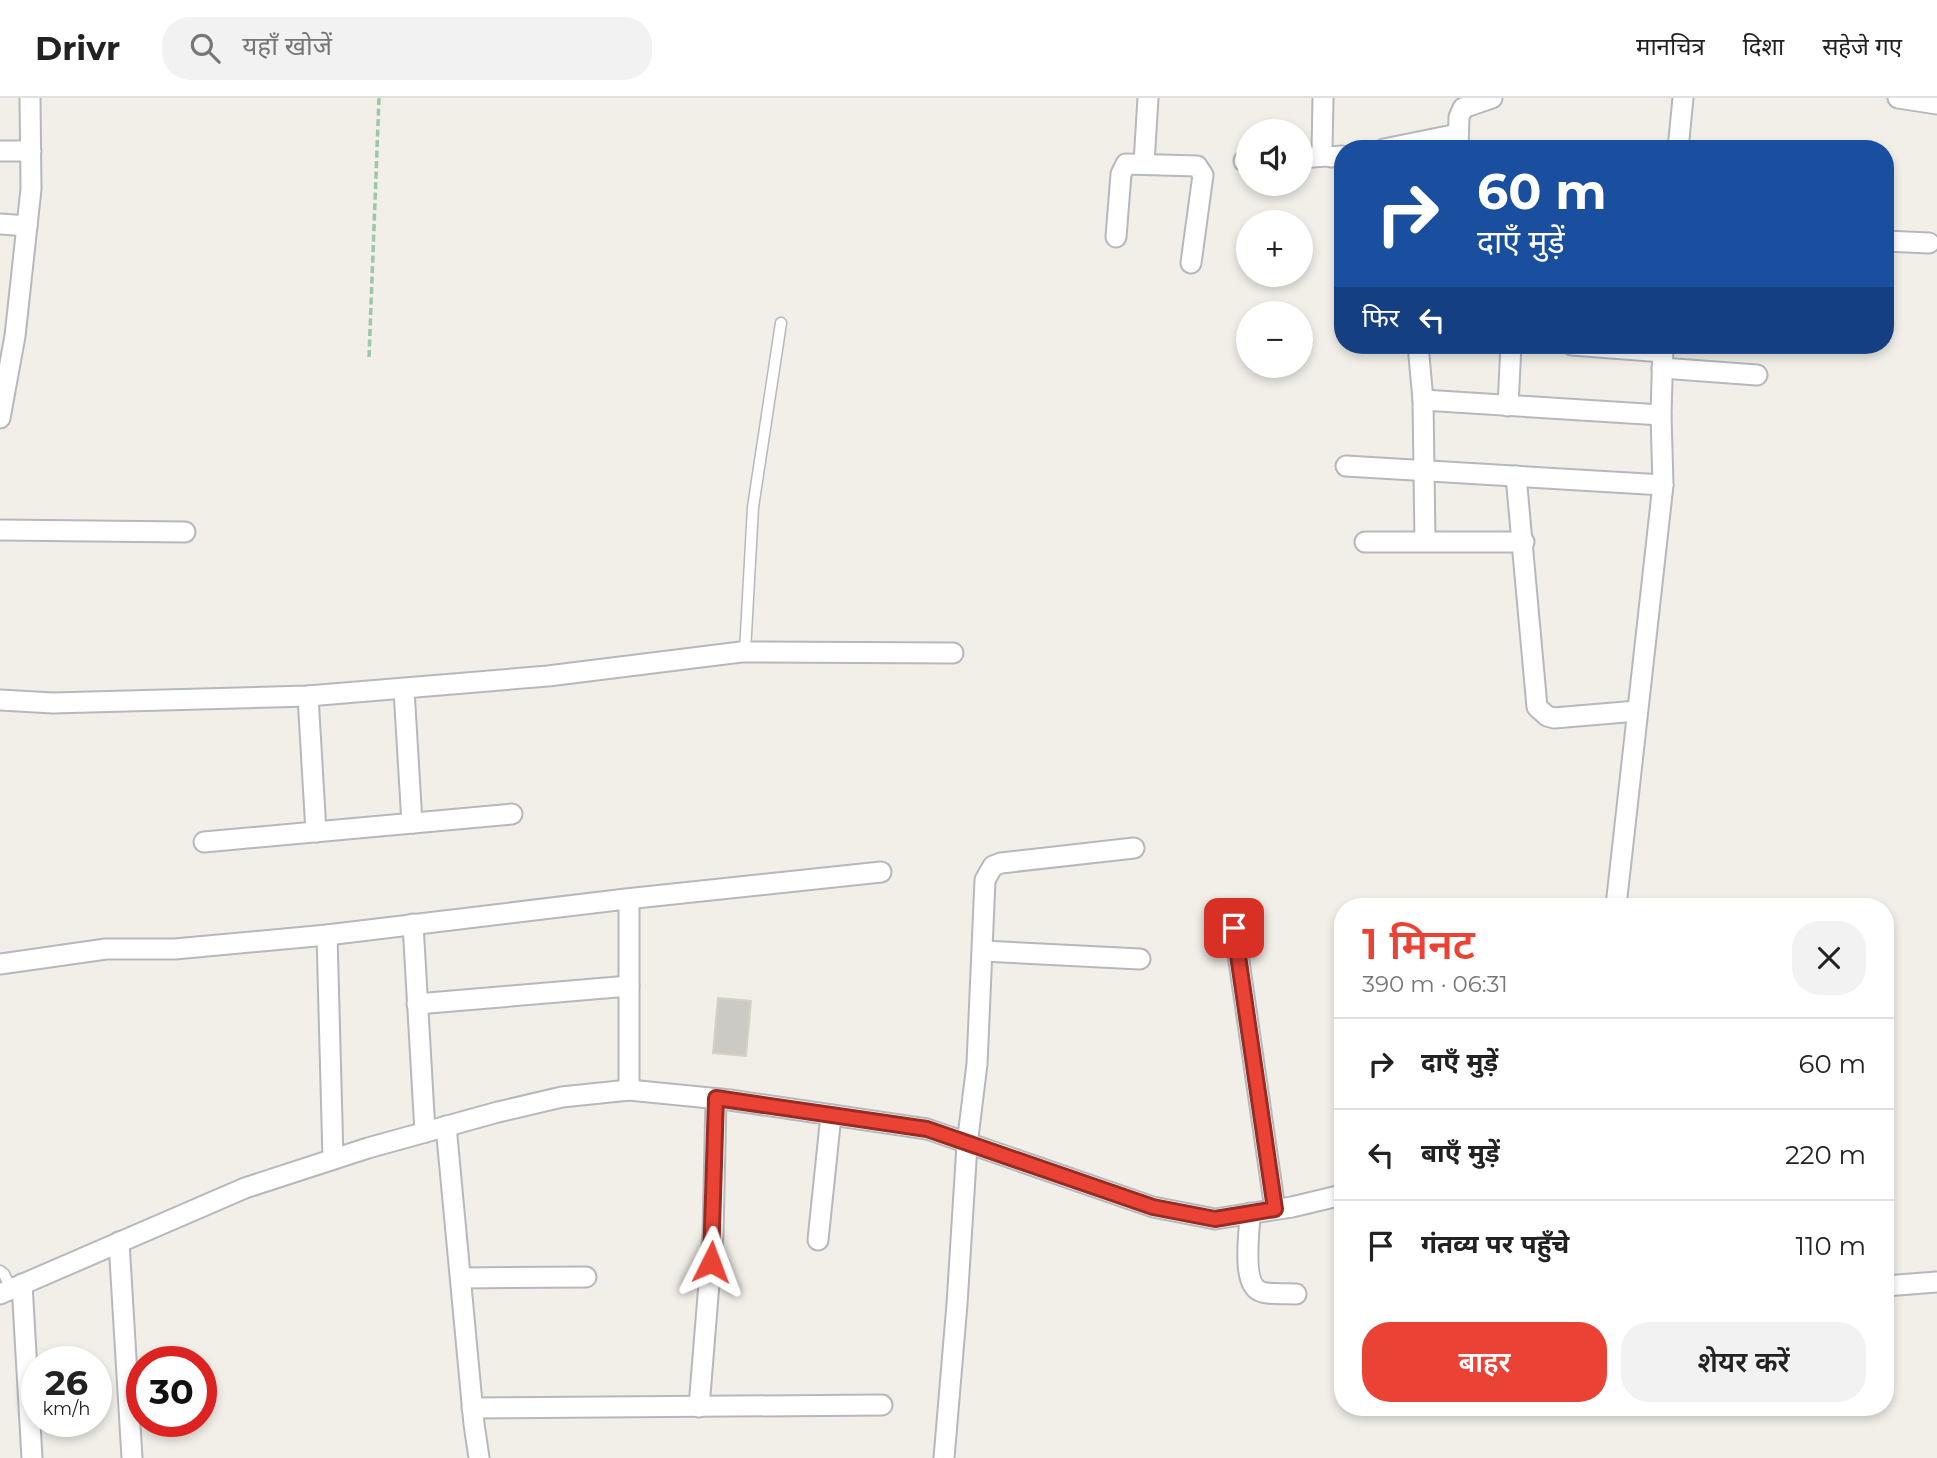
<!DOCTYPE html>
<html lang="hi">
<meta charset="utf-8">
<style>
:root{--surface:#fff;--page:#f2f2f2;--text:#222;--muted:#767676;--line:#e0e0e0;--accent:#ea4335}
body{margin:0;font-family:Montserrat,"Noto Sans Devanagari",sans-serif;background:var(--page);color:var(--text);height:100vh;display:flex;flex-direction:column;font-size:26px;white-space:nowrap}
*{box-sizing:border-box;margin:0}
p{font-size:23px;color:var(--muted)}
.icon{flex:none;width:38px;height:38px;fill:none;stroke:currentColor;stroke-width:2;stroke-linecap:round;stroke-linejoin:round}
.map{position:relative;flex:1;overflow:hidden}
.panel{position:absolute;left:1334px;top:800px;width:560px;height:518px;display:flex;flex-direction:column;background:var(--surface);border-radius:28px;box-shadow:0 4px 10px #0003}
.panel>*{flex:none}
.banner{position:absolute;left:1334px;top:42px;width:560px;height:214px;border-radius:28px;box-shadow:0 4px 10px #0003;background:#1a4fa0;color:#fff;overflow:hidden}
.buttons{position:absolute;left:1236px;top:21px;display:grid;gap:14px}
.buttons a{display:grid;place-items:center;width:77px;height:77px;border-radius:50%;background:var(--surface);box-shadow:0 4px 10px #0003;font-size:35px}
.speed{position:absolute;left:21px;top:1248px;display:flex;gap:14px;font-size:35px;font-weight:700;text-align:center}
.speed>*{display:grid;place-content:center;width:91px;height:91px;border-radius:50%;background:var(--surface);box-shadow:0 4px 10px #0003;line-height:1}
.speed small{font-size:18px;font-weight:400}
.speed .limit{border:10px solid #d22;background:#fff;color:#111}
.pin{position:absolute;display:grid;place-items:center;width:60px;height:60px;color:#fff;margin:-30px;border-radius:14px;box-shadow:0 4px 10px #0006}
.me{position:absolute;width:77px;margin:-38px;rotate:3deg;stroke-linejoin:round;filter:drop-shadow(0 0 5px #0008)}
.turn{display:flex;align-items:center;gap:24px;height:147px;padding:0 28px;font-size:32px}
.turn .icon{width:91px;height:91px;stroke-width:2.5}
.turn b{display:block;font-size:49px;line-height:60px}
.then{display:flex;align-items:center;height:66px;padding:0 28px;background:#0003;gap:14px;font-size:26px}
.round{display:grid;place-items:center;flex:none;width:74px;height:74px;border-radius:28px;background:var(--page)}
.overview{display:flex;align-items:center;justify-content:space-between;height:119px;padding:0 28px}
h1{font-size:42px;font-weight:600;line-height:52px;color:var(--accent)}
.cta{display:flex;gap:14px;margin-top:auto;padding:14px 28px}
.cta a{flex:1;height:80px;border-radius:28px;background:var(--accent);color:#fff;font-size:28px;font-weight:600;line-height:80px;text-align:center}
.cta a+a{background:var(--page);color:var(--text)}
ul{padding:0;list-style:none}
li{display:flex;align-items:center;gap:21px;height:91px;padding:0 28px;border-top:2px solid var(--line)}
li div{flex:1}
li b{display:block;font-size:26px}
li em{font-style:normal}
header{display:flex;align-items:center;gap:42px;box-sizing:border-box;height:98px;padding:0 35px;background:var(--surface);border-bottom:2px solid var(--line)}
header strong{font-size:33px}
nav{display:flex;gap:38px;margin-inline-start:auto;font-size:24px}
.search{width:490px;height:63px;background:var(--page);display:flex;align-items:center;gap:18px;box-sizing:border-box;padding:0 24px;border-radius:28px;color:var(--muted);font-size:26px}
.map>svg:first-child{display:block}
.building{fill:#cccac5;stroke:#d6d1c6;stroke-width:2}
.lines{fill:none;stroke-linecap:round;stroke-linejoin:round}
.lane-casing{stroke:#b5b8bc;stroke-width:13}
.street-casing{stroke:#b5b8bc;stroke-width:23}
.path{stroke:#9cc7a9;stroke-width:3.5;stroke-dasharray:7 3.5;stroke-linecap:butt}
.lane{stroke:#fff;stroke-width:10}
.street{stroke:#fff;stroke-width:19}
.route-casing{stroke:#982c22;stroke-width:18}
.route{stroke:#ea4335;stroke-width:12}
</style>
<header>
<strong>Drivr</strong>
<div class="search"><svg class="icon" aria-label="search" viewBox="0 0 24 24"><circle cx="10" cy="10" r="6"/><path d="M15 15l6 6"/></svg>यहाँ खोजें</div>
<nav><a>मानचित्र</a><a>दिशा</a><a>सहेजे गए</a></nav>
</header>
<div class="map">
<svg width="1937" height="1360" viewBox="0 0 1937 1360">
<rect width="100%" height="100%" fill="#f1efe8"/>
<!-- building -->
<path class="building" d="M718 900 751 903 746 958 713 955Z"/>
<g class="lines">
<!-- lane casing -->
<g class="lane-casing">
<g id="lane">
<path d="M745 554 753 409 781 225"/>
<path d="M0 1173 4 1176 11 1191"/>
</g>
</g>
<!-- street casing -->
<g class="street-casing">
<g id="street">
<path d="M1323 0 1322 52 1324 56 1331 59 1342 58"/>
<path d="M1898 0 1937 6"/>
<path d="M1384 51 1458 36"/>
<path d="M1458 51 1459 19 1463 10 1492 0"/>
<path d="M1678 51 1683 0"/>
<path d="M0 53H31"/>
<path d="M1300 60 1327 58"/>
<path d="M1244 63H1248"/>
<path d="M1144 65 1148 0"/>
<path d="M0 126 27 128"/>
<path d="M1116 139 1121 76 1126 66 1197 68 1203 77 1191 165"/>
<path d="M1885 143 1929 145"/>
<path d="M1418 247 1423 302 1425 443"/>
<path d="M1572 247 1663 254"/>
<path d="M1662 270 1757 277"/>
<path d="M1423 302 1661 317"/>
<path d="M1508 308 1511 247"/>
<path d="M0 320 15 238 31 91 30 0"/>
<path d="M1346 368 1663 387"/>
<path d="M1516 378 1537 609 1547 618 1554 620 1637 613"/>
<path d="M0 432 185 434"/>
<path d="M1365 444H1524"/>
<path d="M404 592 412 725"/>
<path d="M308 598 316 734"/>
<path d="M0 602 53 605 308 598 548 578 741 554 953 555"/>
<path d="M204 744 512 716"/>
<path d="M1616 808 1663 387 1661 317 1663 247"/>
<path d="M413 826 425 1034"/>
<path d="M1234 829 1275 1111"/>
<path d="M327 837 333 1061"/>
<path d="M983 853 1140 861"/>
<path d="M0 866 106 851H175L327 837 626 801 881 774"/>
<path d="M417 906 629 888"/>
<path d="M629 992V801"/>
<path d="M446 1028 474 1326 479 1360"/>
<path d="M1250 1115C1250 1133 1240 1188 1262 1194 1272 1197 1286 1195 1296 1196"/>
<path d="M818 1142 831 1017"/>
<path d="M119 1144 132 1360"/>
<path d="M461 1180 586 1179"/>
<path d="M22 1186 32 1360"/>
<path d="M1885 1188 1937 1184"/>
<path d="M0 1196 245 1090 368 1050 498 1014 562 999 629 992 730 1002 927 1031 1153 1109 1215 1121 1292 1109 1342 1097"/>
<path d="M699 1309 713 1136 716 1001"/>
<path d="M472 1310 882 1307"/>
<path d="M944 1360 957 1206 967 1047 977 966 985 782 993 768 1001 765 1134 750"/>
</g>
</g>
<!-- path -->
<path class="path" d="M369 259 379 0"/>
<!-- lane -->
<use href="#lane" class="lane"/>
<!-- street -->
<use href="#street" class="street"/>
</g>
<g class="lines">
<!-- route casing -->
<g class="route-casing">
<path id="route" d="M711 1164 716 1000 927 1031 1153 1109 1215 1121 1275 1111 1234 830"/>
</g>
<!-- route -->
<use href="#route" class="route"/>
</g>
</svg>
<div class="buttons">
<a><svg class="icon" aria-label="sound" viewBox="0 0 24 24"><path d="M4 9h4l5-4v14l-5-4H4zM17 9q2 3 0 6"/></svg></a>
<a>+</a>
<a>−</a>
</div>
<div class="speed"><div>26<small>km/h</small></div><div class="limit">30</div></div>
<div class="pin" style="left:1234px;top:830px;background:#d93025"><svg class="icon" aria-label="arrive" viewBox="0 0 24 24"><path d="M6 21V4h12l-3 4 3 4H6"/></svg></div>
<svg class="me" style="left:711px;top:1164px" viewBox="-20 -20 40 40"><path d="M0-17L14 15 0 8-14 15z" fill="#ea4335" stroke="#fff" stroke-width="4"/></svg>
<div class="banner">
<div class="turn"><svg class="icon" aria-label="right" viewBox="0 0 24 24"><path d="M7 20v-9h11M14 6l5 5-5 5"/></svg><div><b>60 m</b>दाएँ मुड़ें</div></div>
<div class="then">फिर<svg class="icon" aria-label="left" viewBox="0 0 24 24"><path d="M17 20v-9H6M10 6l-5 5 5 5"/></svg></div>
</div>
<section class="panel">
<div class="overview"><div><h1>1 मिनट</h1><p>390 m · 06:31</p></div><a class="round"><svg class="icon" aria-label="close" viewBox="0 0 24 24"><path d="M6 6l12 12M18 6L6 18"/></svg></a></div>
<ul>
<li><svg class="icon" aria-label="right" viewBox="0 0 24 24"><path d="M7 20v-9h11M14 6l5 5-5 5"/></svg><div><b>दाएँ मुड़ें</b></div><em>60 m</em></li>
<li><svg class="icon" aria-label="left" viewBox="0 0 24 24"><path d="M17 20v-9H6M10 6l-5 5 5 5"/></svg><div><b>बाएँ मुड़ें</b></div><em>220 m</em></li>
<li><svg class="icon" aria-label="arrive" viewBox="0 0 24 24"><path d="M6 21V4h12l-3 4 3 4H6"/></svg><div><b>गंतव्य पर पहुँचे</b></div><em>110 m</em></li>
</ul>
<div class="cta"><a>बाहर</a><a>शेयर करें</a></div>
</section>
</div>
